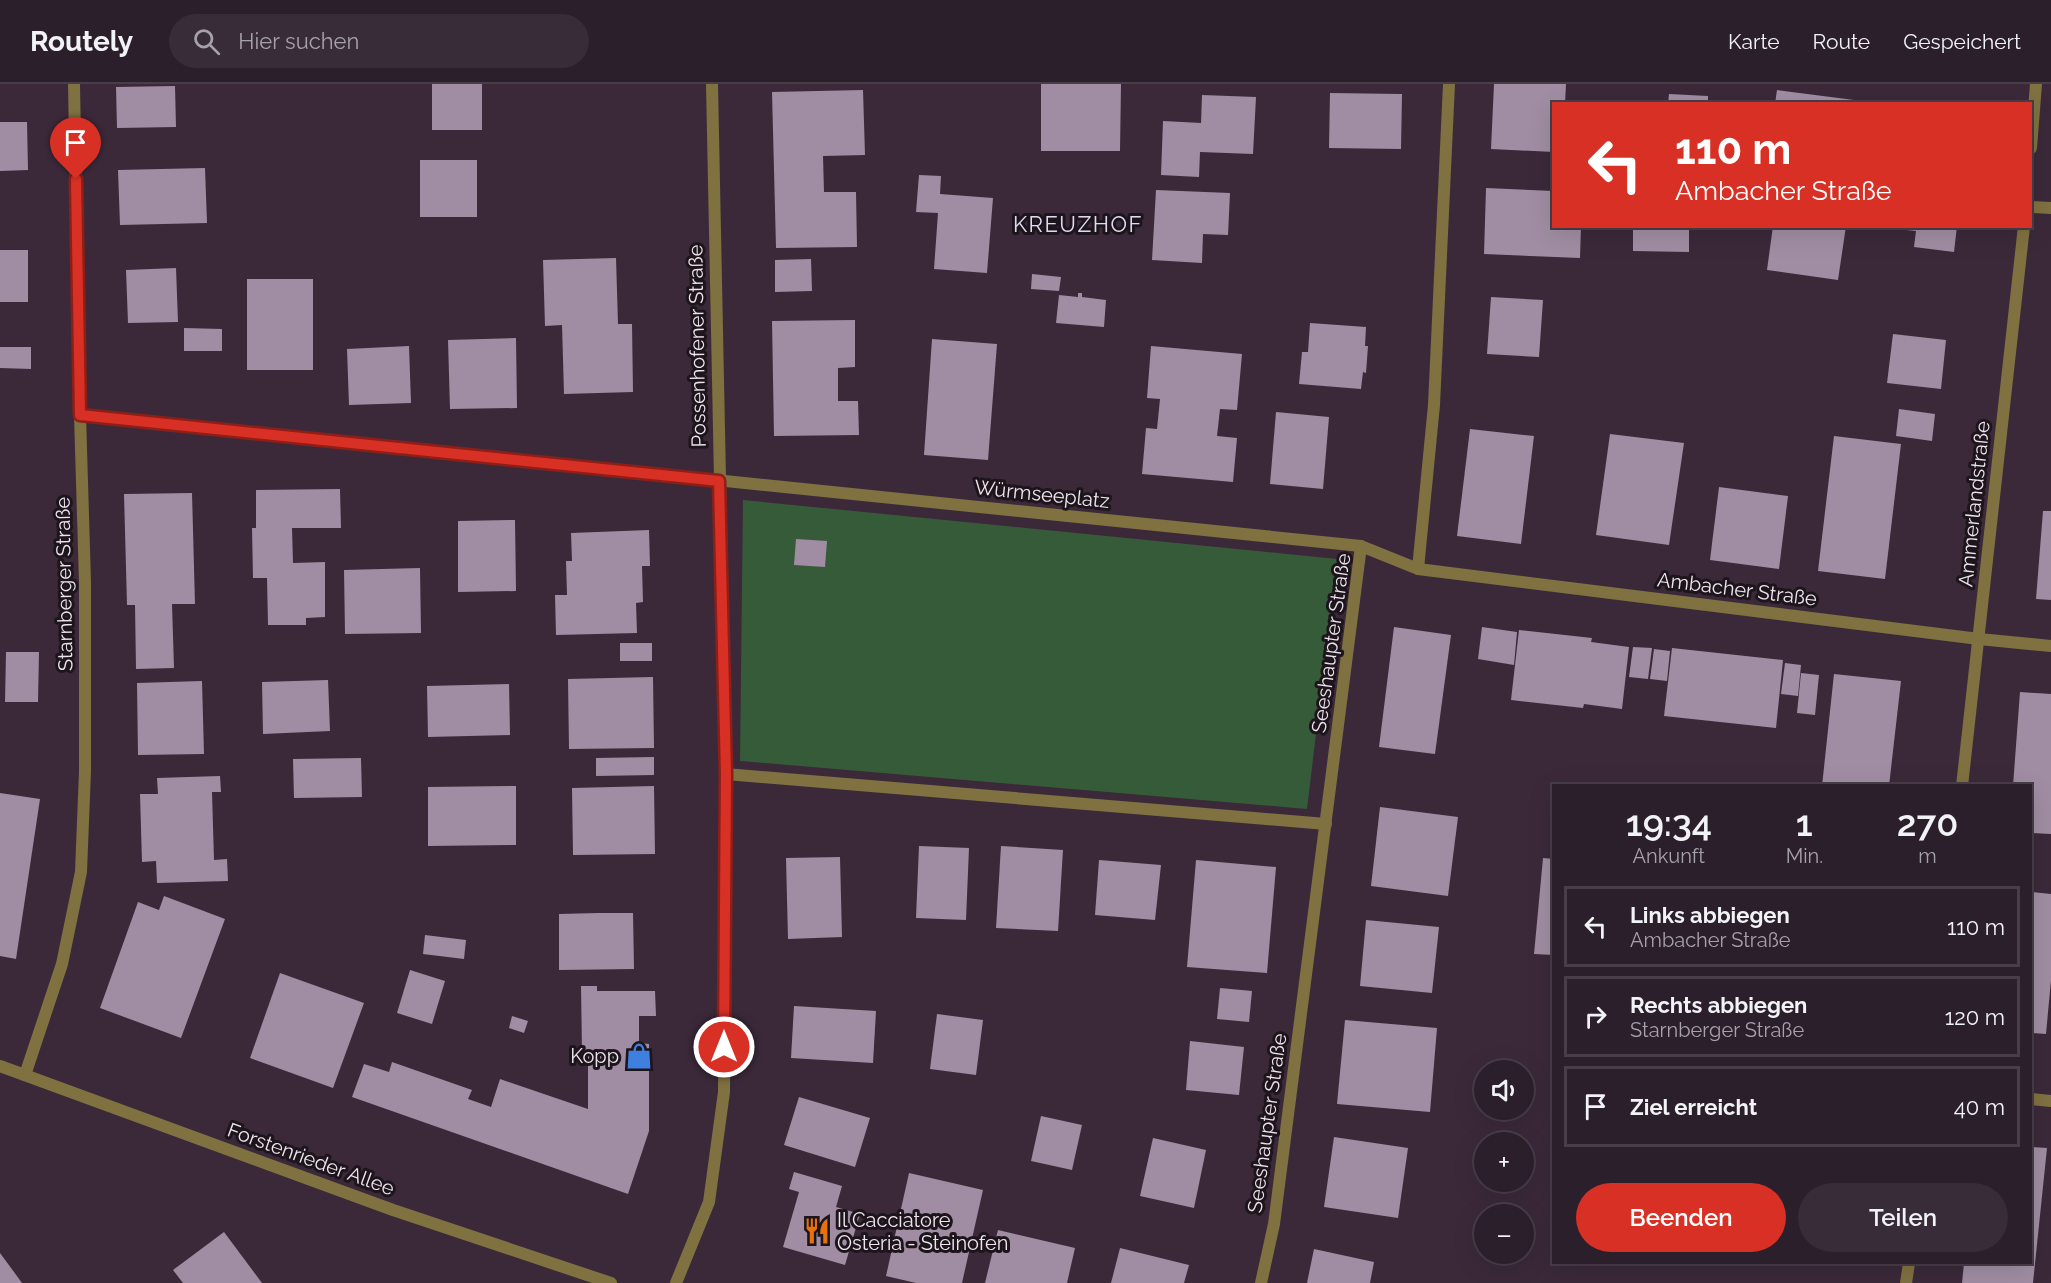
<!DOCTYPE html>
<html lang="de">
<meta charset="utf-8">
<style>
:root{--surface:#2c1f2c;--page:#382c38;--text:#f1f3f6;--muted:#a6a2a9;--line:#483d48;--accent:#d93025}
body{margin:0;font-family:Raleway,sans-serif;background:var(--page);color:var(--text);height:100vh;display:flex;flex-direction:column;font-size:22px;white-space:nowrap}
*{box-sizing:border-box;margin:0}
p{font-size:20px;color:var(--muted)}
.icon{flex:none;width:33px;height:33px;fill:none;stroke:currentColor;stroke-width:2;stroke-linecap:round;stroke-linejoin:round}
.map{position:relative;flex:1;overflow:hidden}
.details{position:absolute;left:1552px;top:700px;width:480px;height:480px;display:flex;flex-direction:column;background:var(--surface);border-radius:0px;box-shadow:0 6px 24px #0002,0 0 0 2px var(--line)}
.details>*{flex:none}
.top-card{position:absolute;left:1552px;top:18px;width:480px;height:126px;border-radius:0px;box-shadow:0 6px 24px #0002,0 0 0 2px var(--line);background:#d93025;color:#fff;overflow:hidden}
.fabs{position:absolute;left:1474px;top:976px;display:grid;gap:12px}
.fabs a{display:grid;place-items:center;width:60px;height:60px;border-radius:50%;background:var(--surface);box-shadow:0 6px 24px #0002,0 0 0 2px var(--line);font-size:30px}
.pin{position:absolute;display:grid;place-items:center;width:51px;height:51px;color:#fff;margin:-62px -26px;border-radius:50% 50% 50% 0;rotate:-45deg;box-shadow:0 0 6px #0007}
.pin .icon{rotate:45deg}
.me{position:absolute;width:66px;margin:-33px;rotate:0deg;stroke-linejoin:round;filter:drop-shadow(0 0 4px #0008)}
.turn{display:flex;align-items:center;gap:21px;height:126px;padding:0 24px;font-size:27px}
.turn .icon{width:78px;height:78px;stroke-width:2.5}
.turn b{display:block;font-size:42px;line-height:51px}
.eta{display:flex;justify-content:space-evenly;align-items:center;height:102px;text-align:center}
.eta b{font-size:36px;font-weight:600;line-height:42px}
.button{display:flex;gap:12px;margin-top:auto;padding:12px 24px}
.button a{flex:1;height:69px;border-radius:36px;background:var(--accent);color:#fff;font-size:24px;font-weight:600;line-height:69px;text-align:center}
.button a+a{background:var(--page);color:var(--text)}
ul{padding:0;list-style:none}
li{display:flex;align-items:center;gap:18px;height:81px;margin:0 12px 9px;padding:0 12px;border:3px solid var(--line);border-radius:0px}
li div{flex:1}
li b{display:block;font-size:22px}
li em{font-style:normal}
header{display:flex;align-items:center;gap:36px;box-sizing:border-box;height:84px;padding:0 30px;background:var(--surface);border-bottom:2px solid var(--line)}
header strong{font-size:28px}
nav{display:flex;gap:33px;margin-inline-start:auto;font-size:21px}
.search{width:420px;height:54px;background:var(--page);display:flex;align-items:center;gap:15px;box-sizing:border-box;padding:0 21px;border-radius:33px;color:var(--muted);font-size:22px}
.map>svg:first-child{display:block}
.green{fill:#365b39}
.building{fill:#a08da3}
.lines{fill:none;stroke-linecap:round;stroke-linejoin:round}
.minor{stroke:#7f7140;stroke-width:12}
.route-casing{stroke:#8d1f18;stroke-width:15}
.route{stroke:#d93025;stroke-width:10}
.labels{text-anchor:middle;stroke-width:6;stroke-linejoin:round;paint-order:stroke}
.street-label{font-size:20px;fill:#efe3ee;stroke:#1d151c}
.poi-label{font-size:20px;fill:#efe3ee;stroke:#1d151c;text-anchor:end}
.quarter-label{font-size:22px;letter-spacing:1.5px;fill:#e2d8f4;stroke:#1d151c}
</style>
<header>
<strong>Routely</strong>
<div class="search"><svg class="icon" aria-label="search" viewBox="0 0 24 24"><circle cx="10" cy="10" r="6"/><path d="M15 15l6 6"/></svg>Hier suchen</div>
<nav><a>Karte</a><a>Route</a><a>Gespeichert</a></nav>
</header>
<div class="map">
<svg width="2051" height="1199" viewBox="0 0 2051 1199">
<rect width="100%" height="100%" fill="#3b293a"/>
<!-- green -->
<path class="green" d="M743 416 1337 475 1307 725 740 677Z"/>
<!-- building -->
<g class="building">
<rect x="432" y="0" width="50" height="46"/>
<path d="M1041 0H1121L1120 67H1041Z"/>
<path d="M1494 0H1566L1565 20H1554V68L1491 65Z"/>
<path d="M175 2 176 43 117 44 116 3Z"/>
<path d="M863 6 865 71 823 72 824 108H856L857 163 776 164 772 8Z"/>
<path d="M1777 6 1854 16 1853 20H1775Z"/>
<path d="M1330 9 1402 10 1401 65 1329 64Z"/>
<path d="M1669 10 1708 12V20H1668Z"/>
<path d="M1202 11 1256 13 1253 70 1200 68 1199 93 1161 91 1163 37 1201 39Z"/>
<path d="M0 38H27L28 86 0 87Z"/>
<rect x="420" y="76" width="57" height="57"/>
<path d="M205 84 207 139 120 141 118 86Z"/>
<path d="M919 91 941 92 940 110 993 114 987 189 934 185 938 129 916 128Z"/>
<path d="M1486 104 1554 107V142H1581L1580 174 1484 170Z"/>
<path d="M1156 106 1230 109 1228 151 1203 150 1202 179 1152 176Z"/>
<path d="M1633 142H1689V168L1633 167Z"/>
<path d="M1773 142H1846L1838 196 1767 186Z"/>
<path d="M1888 142H1957L1954 168 1914 163 1916 147 1888 144Z"/>
<rect x="0" y="166" width="28" height="52"/>
<path d="M616 174 618 240H632L633 308 564 310 562 241 545 242 543 176Z"/>
<path d="M811 175 812 207 775 208V176Z"/>
<path d="M176 184 178 238 128 239 126 186Z"/>
<path d="M1032 190 1061 193 1059 207 1031 205Z"/>
<rect x="247" y="195" width="66" height="91"/>
<path d="M1078 209H1082V213L1106 216 1104 243 1056 239 1059 211 1078 213Z"/>
<path d="M1491 213 1543 216 1539 273 1487 270Z"/>
<path d="M855 236V283L838 284V317H858L859 351 774 352 772 237Z"/>
<path d="M1310 239 1366 243 1365 262H1368L1366 289 1363 288 1361 305 1299 300 1302 268H1308Z"/>
<path d="M184 244 222 245V267H184Z"/>
<path d="M1893 250 1946 256 1941 305 1887 299Z"/>
<path d="M516 254 517 324 450 325 448 256Z"/>
<path d="M932 255 997 260 988 376 924 371Z"/>
<path d="M409 262 411 319 349 321 347 265Z"/>
<path d="M1151 262 1242 270 1237 326 1220 325 1217 352 1237 354 1233 398 1142 390 1146 344 1157 345 1160 315 1147 314Z"/>
<path d="M0 263H31V285L0 284Z"/>
<path d="M1899 325 1935 330 1932 357 1896 352Z"/>
<path d="M1276 328 1329 333 1323 405 1270 400Z"/>
<path d="M1470 345 1534 352 1521 460 1457 452Z"/>
<path d="M1610 350 1684 359 1669 461 1596 451Z"/>
<path d="M1834 352 1901 360 1885 495 1818 487Z"/>
<path d="M1719 403 1788 412 1779 485 1710 476Z"/>
<path d="M340 405 341 444H292L293 479 325 478V533L306 534V541H268L267 494H253L252 444H256V406Z"/>
<path d="M192 409 195 520H172L174 584 136 585 135 521H127L124 410Z"/>
<path d="M2043 427H2051V516L2036 515Z"/>
<path d="M515 436 516 507 458 508V437Z"/>
<path d="M649 446 650 482H642L643 518 636 519 637 549 556 551 555 511H567L566 477H572L571 449Z"/>
<path d="M796 455 827 457 825 483 794 481Z"/>
<path d="M420 484 421 549 345 550 344 486Z"/>
<path d="M1394 543 1451 551 1435 670 1379 663Z"/>
<path d="M1482 543 1517 548 1514 581 1478 575Z"/>
<path d="M1519 546 1592 554 1591 558 1629 563 1622 625 1584 620 1583 624 1511 616Z"/>
<rect x="620" y="559" width="32" height="18"/>
<path d="M1633 563 1652 564 1648 595 1629 593Z"/>
<path d="M1672 564 1783 576 1776 644 1664 632Z"/>
<path d="M1654 565 1670 567 1667 597 1650 595Z"/>
<path d="M6 568H39L38 618H5Z"/>
<path d="M1785 579 1801 581 1798 612 1781 610Z"/>
<path d="M1801 589 1819 591 1815 631 1797 629Z"/>
<path d="M1834 590 1901 597 1889 702H1822Z"/>
<path d="M653 593 654 664 569 665 568 595Z"/>
<path d="M328 596 330 647 263 650 262 598Z"/>
<path d="M202 597 204 670 138 671 137 599Z"/>
<path d="M509 600 510 651 428 653 427 602Z"/>
<path d="M2020 608 2051 610V750L2031 749V702H2013Z"/>
<path d="M654 673V691L596 692V674Z"/>
<path d="M361 674 362 713 294 714 293 675Z"/>
<path d="M220 692 221 708H212L214 776 227 775 228 797 157 799 156 777 142 778 140 710H158L157 694Z"/>
<path d="M516 702V761L428 762V703Z"/>
<path d="M654 702 655 770 573 771 572 704Z"/>
<path d="M0 709 40 715 16 875 0 872Z"/>
<path d="M1380 723 1458 733 1448 812 1371 802Z"/>
<path d="M919 762 969 764 966 836 916 834Z"/>
<path d="M1001 762 1063 766 1058 847 996 844Z"/>
<path d="M840 773 842 853 788 855 786 774Z"/>
<path d="M1543 774 1554 775V871L1534 870Z"/>
<path d="M1099 776 1161 781 1155 836 1095 831Z"/>
<path d="M1196 776 1276 783 1267 889 1187 883Z"/>
<path d="M2031 808 2051 810V896L2046 950 2031 949Z"/>
<path d="M164 812 225 835 181 954 100 924 138 818 159 826Z"/>
<path d="M598 829H633L634 885 559 886V830Z"/>
<path d="M1366 836 1439 843 1432 909 1360 902Z"/>
<path d="M425 851 466 856 464 875 423 870Z"/>
<path d="M410 886 445 897 432 940 397 929Z"/>
<path d="M280 889 364 919 333 1004 250 974Z"/>
<path d="M581 902H597V907H655L656 932H639V959L649 960V1047L628 1110 352 1013 364 980 389 988 392 978 472 1006 468 1015 491 1023 500 995 588 1025V968H582Z"/>
<path d="M1220 904 1252 907 1249 938 1217 935Z"/>
<path d="M794 922 876 927 873 979 791 974Z"/>
<path d="M937 930 983 936 976 991 930 985Z"/>
<path d="M512 932 528 937 524 949 509 944Z"/>
<path d="M1345 936 1437 944 1430 1028 1337 1020Z"/>
<path d="M1190 957 1244 963 1239 1011 1186 1006Z"/>
<path d="M799 1013 870 1034 855 1083 784 1061Z"/>
<path d="M1041 1032 1082 1041 1072 1086 1031 1077Z"/>
<path d="M1334 1053 1408 1064 1398 1134 1324 1123Z"/>
<path d="M1153 1054 1206 1066 1194 1124 1140 1112Z"/>
<path d="M2031 1063 2047 1064 2033 1199H1962L1964 1179H2031Z"/>
<path d="M794 1088 842 1102 836 1123 860 1130 845 1181 783 1163 799 1108 789 1105Z"/>
<path d="M909 1089 983 1106 962 1199H916L886 1192Z"/>
<path d="M998 1146 1075 1164 1067 1199H985Z"/>
<path d="M224 1148 262 1199H183L173 1186Z"/>
<path d="M1120 1164 1189 1181 1184 1199H1111Z"/>
<path d="M1314 1165 1374 1178 1370 1199H1307Z"/>
<path d="M0 1169 14 1188 22 1199H0Z"/>
</g>
<g class="lines">
<!-- minor -->
<g class="minor">
<path d="M2031 64 2036 0"/>
<path d="M2031 123 2051 124"/>
<path d="M80 331 1361 462 1418 485 1979 555 2051 562"/>
<path d="M1418 485 1434 321 1449 0"/>
<path d="M726 690 1326 740"/>
<path d="M1962 702 2024 142"/>
<path d="M0 982 393 1126 611 1199"/>
<path d="M25 991 62 880 81 788 85 687V498L80 331 74 0"/>
<path d="M2031 1015 2051 1017"/>
<path d="M676 1199 709 1118 724 1008 726 690 712 0"/>
<path d="M1261 1199 1274 1140 1361 462"/>
<path d="M1906 1199 1909 1179"/>
</g>
</g>
<g class="lines">
<!-- route casing -->
<g class="route-casing">
<path id="route" d="M76 95 80 331 719 397 726 690 724 963"/>
</g>
<!-- route -->
<use href="#route" class="route"/>
</g>
<!-- icons -->
<defs>
<g id="shop-bare" transform="scale(2.07)"><path d="M-5-2.5h2.3a2.7 3.5 0 0 1 5.4 0H5L5.5 6h-11ZM-1.5-2.5h3a1.5 2.3 0 0 0-3 0Z" fill="#3f7fe0" stroke="#1d151c" stroke-width="2.5" paint-order="stroke"/></g>
<g id="restaurant-bare" transform="scale(2.07)"><path d="M-5-6h1v4h1v-4h1v4h1v-4h1v5L-1.5 .5V6h-2V.5L-5-1ZM5-6V6H3V1.5H1.5Q1.5-4 5-6Z" fill="#e8710a" stroke="#1d151c" stroke-width="2.5" paint-order="stroke"/></g>
</defs>
<g fill-rule="evenodd">
<use href="#shop-bare" x="639" y="972"/>
<use href="#restaurant-bare" x="817" y="1147"/>
</g>
<g class="labels">
<!-- street labels -->
<g class="street-label">
<text transform="translate(697 262) rotate(-91)" y="7">Possenhofener Straße</text>
<text transform="translate(1042 410) rotate(6)" y="7">Würmseeplatz</text>
<text transform="translate(1974 420) rotate(-84)" y="7">Ammerlandstraße</text>
<text transform="translate(64 500) rotate(-91)" y="7">Starnberger Straße</text>
<text transform="translate(1737 505) rotate(7)" y="7">Ambacher Straße</text>
<text transform="translate(1331 559) rotate(-82)" y="7">Seeshaupter Straße</text>
<text transform="translate(1267 1039) rotate(-82)" y="7">Seeshaupter Straße</text>
<text transform="translate(311 1075) rotate(20)" y="7">Forstenrieder Allee</text>
</g>
<!-- poi labels -->
<g class="poi-label">
<text x="619" y="979">Kopp</text>
<text x="837" y="1143" text-anchor="start">Il Cacciatore<tspan x="837" dy="23">Osteria - Steinofen</tspan></text>
</g>
<!-- quarter labels -->
<g class="quarter-label">
<text x="1078" y="148">KREUZHOF</text>
</g>
</g>
</svg>
<div class="fabs">
<a><svg class="icon" aria-label="sound" viewBox="0 0 24 24"><path d="M4 9h4l5-4v14l-5-4H4zM17 9q2 3 0 6"/></svg></a>
<a>+</a>
<a>−</a>
</div>
<div class="pin" style="left:76px;top:95px;background:#d93025"><svg class="icon" aria-label="arrive" viewBox="0 0 24 24"><path d="M6 21V4h12l-3 4 3 4H6"/></svg></div>
<svg class="me" style="left:724px;top:963px" viewBox="-20 -20 40 40"><circle r="17" fill="#d93025" stroke="#fff" stroke-width="3"/><path d="M0-11L8 9 0 5-8 9z" fill="#fff"/></svg>
<div class="top-card">
<div class="turn"><svg class="icon" aria-label="left" viewBox="0 0 24 24"><path d="M17 20v-9H6M10 6l-5 5 5 5"/></svg><div><b>110 m</b>Ambacher Straße</div></div>
</div>
<section class="details">
<div class="eta">
<div><b>19:34</b><p>Ankunft</p></div>
<div><b>1</b><p>Min.</p></div>
<div><b>270</b><p>m</p></div>
</div>
<ul>
<li><svg class="icon" aria-label="left" viewBox="0 0 24 24"><path d="M17 20v-9H6M10 6l-5 5 5 5"/></svg><div><b>Links abbiegen</b><p>Ambacher Straße</p></div><em>110 m</em></li>
<li><svg class="icon" aria-label="right" viewBox="0 0 24 24"><path d="M7 20v-9h11M14 6l5 5-5 5"/></svg><div><b>Rechts abbiegen</b><p>Starnberger Straße</p></div><em>120 m</em></li>
<li><svg class="icon" aria-label="arrive" viewBox="0 0 24 24"><path d="M6 21V4h12l-3 4 3 4H6"/></svg><div><b>Ziel erreicht</b></div><em>40 m</em></li>
</ul>
<div class="button"><a>Beenden</a><a>Teilen</a></div>
</section>
</div>
